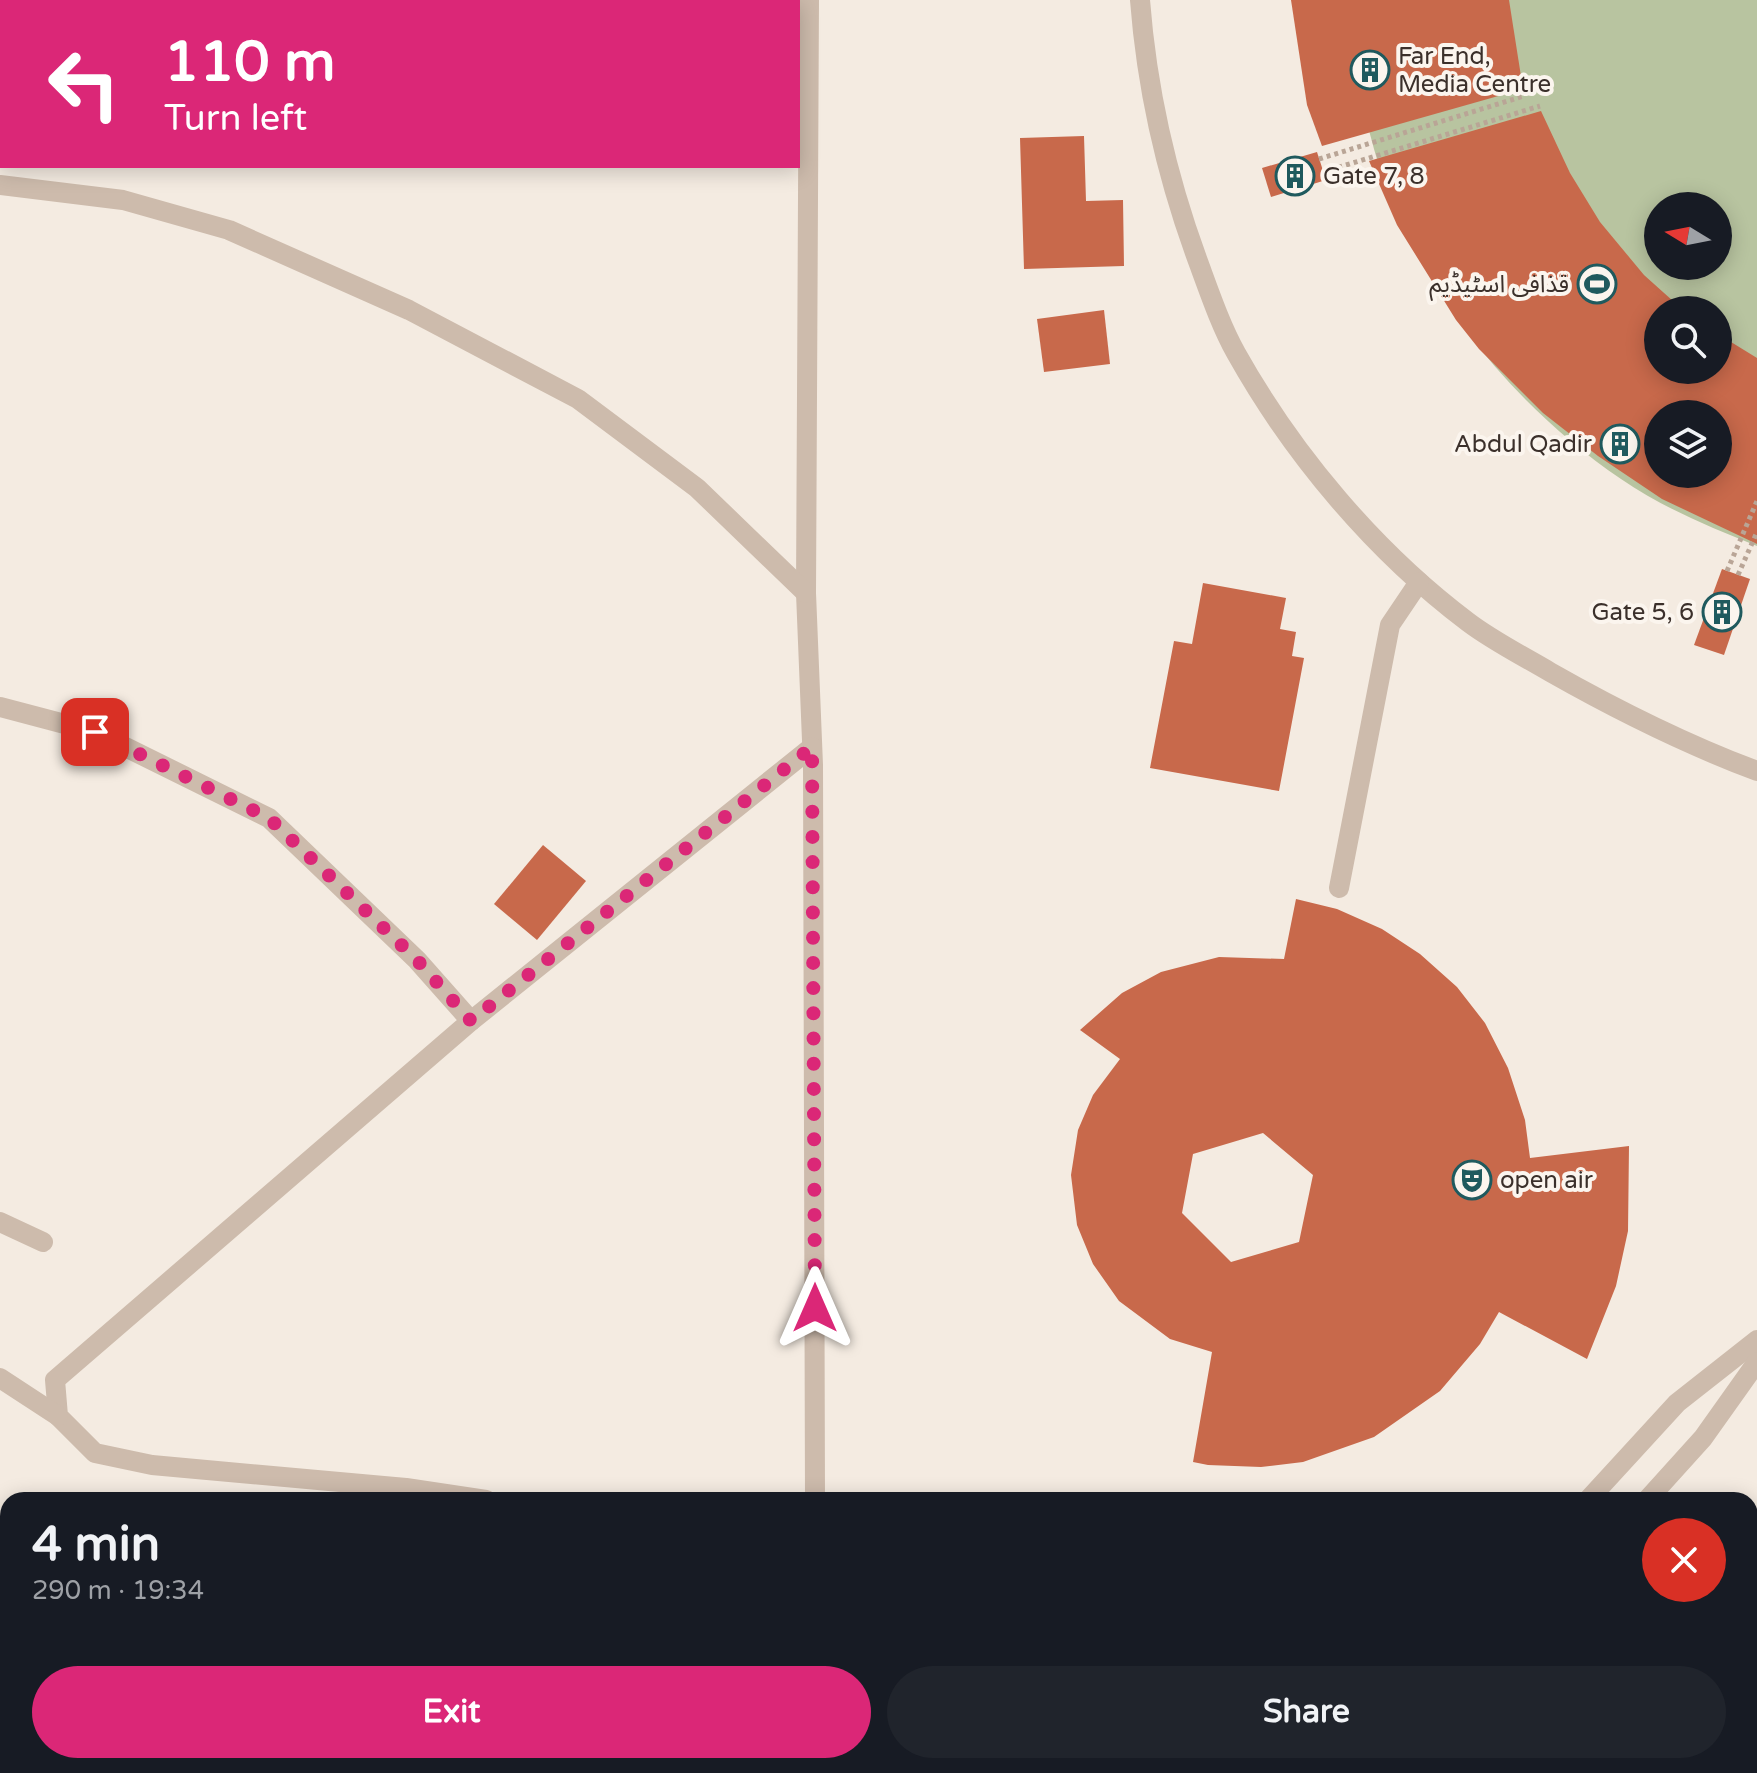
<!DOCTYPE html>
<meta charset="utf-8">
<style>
:root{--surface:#171b24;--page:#20242c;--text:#f1f3f6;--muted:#9ea1a6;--accent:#db2777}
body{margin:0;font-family:"Varela Round","Noto Sans Arabic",sans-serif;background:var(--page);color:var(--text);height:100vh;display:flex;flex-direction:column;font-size:30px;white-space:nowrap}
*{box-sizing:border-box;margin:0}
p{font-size:26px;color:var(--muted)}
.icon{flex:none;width:44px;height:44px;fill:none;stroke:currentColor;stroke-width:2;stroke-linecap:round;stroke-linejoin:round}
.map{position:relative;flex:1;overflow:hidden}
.panel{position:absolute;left:0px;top:1492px;width:1758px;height:282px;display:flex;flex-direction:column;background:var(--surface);border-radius:24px 24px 0 0;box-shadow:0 4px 20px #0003}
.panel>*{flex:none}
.top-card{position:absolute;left:0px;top:0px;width:800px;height:168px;box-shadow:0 4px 20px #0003;background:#db2777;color:#fff;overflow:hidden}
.needle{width:52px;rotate:280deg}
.buttons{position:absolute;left:1644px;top:192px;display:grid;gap:16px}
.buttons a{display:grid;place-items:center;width:88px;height:88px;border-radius:50%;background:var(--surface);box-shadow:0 4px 20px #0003;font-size:40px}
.pin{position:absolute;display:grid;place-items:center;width:68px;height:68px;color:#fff;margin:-34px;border-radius:16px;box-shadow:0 4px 12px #0006}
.me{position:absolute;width:88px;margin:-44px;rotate:0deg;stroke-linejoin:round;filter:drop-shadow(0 0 6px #0008)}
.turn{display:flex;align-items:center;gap:28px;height:168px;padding:0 32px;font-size:36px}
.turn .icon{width:104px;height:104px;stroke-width:2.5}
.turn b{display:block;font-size:56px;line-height:68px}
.round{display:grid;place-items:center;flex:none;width:84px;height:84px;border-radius:42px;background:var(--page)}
.headline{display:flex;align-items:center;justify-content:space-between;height:136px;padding:0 32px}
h1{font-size:48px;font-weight:700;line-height:60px}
.cta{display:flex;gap:16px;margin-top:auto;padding:16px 32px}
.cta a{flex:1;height:92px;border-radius:48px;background:var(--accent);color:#fff;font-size:32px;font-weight:700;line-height:92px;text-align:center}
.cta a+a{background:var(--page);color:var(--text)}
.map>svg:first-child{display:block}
.green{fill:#b8c4a0;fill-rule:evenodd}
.building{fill:#c8694b;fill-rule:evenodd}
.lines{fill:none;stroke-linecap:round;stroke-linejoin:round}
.path{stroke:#b9a596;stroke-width:5;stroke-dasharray:4 4;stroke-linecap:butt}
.minor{stroke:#cdbbac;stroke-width:20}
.route{stroke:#db2777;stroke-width:14;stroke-dasharray:0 25.2}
.labels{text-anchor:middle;stroke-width:8;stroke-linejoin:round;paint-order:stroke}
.poi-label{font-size:24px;fill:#3b302b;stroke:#fbf5ee;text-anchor:start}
</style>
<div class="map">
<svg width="1757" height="1773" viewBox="0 0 1757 1773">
<rect width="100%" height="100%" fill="#f4ebe1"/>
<!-- green -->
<g class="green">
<path d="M1347 0H1757V546C1710 527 1663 508 1621 479 1509 403 1411 281 1374 149 1360 100 1353 51 1347 0ZM1658 206H1718V266H1658ZM1658 310H1718V370H1658ZM1658 414H1718V474H1658Z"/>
<path d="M1750 1664 1757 1666V1773H1628L1630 1766H1750Z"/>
</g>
<!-- building -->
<g class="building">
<path d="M1291 0H1509L1523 89 1322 146 1307 105Z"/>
<path d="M1541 111 1570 173 1600 222 1644 275 1683 310H1658V370H1718V334L1757 358V544L1662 499 1598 456 1543 413 1479 349 1456 320 1397 225 1369 161ZM1658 414H1718V474H1658Z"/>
<path d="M1084 136 1086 201 1123 200 1124 266 1024 269 1020 138Z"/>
<path d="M1317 152 1326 180 1271 197 1262 168Z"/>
<path d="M1104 310 1110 364 1044 372 1037 319Z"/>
<path d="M1722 569 1750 579 1724 655 1694 645Z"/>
<path d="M1203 583 1286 598 1280 629 1296 632 1292 656 1304 658 1279 791 1150 768 1174 641 1192 644Z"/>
<path d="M543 845 586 881 537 940 494 904Z"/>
<path d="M1296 899 1337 909 1382 929 1420 954 1457 987 1485 1023 1508 1068 1525 1120 1530 1158 1629 1146 1628 1231 1616 1286 1587 1359 1499 1312 1480 1344 1440 1391 1374 1437 1303 1462 1261 1467 1208 1465 1193 1462 1212 1352 1170 1339 1119 1301 1093 1264 1077 1225 1071 1175 1078 1130 1093 1095 1120 1059 1080 1030 1122 993 1161 972 1219 957 1284 959ZM1263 1133 1313 1175 1299 1242 1231 1262 1182 1213 1193 1154Z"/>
</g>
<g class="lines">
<!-- path -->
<g class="path">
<path d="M1319 159 1524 96"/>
<path d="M1323 172 1540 106"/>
<path d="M1727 571 1757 501"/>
<path d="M1738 575 1757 532"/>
</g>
<!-- minor -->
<g class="minor">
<path d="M809 0 806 593 813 765 815 1500"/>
<path d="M1140 0C1147 92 1167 178 1199 264 1210 294 1221 326 1236 353 1293 455 1375 552 1468 622 1493 641 1523 656 1550 672 1617 710 1685 744 1757 771"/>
<path d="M0 185 123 200 229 230 409 310 578 399 697 488 806 593"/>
<path d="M0 707 95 732 269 818 417 960 471 1021 55 1380 58 1416 95 1453 152 1465 406 1488 486 1500"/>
<path d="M1339 888 1390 625 1419 582"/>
<path d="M471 1021 812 747"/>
<path d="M0 1222 43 1242"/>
<path d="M0 1378 58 1416"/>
<path d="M1588 1500 1677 1403 1757 1340"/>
<path d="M1647 1500 1703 1438 1757 1362"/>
<path d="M1483 1766 1503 1773"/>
<path d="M373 1773 374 1766"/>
<path d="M1417 1773 1420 1766"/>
</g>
</g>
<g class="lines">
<!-- route -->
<path class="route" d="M95 732 269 818 417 960 471 1021 812 747 815 1308"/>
</g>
<!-- icons -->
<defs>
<g id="building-ring" transform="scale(2)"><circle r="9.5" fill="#fbf5ee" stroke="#1f5a5e" stroke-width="1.5"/><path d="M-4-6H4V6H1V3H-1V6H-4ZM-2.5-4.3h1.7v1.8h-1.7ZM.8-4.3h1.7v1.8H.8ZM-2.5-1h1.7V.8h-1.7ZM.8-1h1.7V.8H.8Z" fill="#1f5a5e"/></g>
<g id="stadium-ring" transform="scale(2)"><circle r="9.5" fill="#fbf5ee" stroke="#1f5a5e" stroke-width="1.5"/><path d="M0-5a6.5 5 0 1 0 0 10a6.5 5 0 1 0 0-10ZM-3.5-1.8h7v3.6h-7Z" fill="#1f5a5e"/></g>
<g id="theatre-ring" transform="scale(2)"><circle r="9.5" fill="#fbf5ee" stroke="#1f5a5e" stroke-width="1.5"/><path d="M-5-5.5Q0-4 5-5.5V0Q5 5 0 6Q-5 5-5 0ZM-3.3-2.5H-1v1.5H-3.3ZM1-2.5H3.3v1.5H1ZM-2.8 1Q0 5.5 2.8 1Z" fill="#1f5a5e"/></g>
</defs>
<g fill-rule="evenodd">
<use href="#building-ring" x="1370" y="70"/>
<use href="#building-ring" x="1295" y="176"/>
<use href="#stadium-ring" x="1597" y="284"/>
<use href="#building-ring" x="1620" y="444"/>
<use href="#building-ring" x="1722" y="612"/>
<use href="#theatre-ring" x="1472" y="1180"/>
</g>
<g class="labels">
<!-- poi labels -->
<g class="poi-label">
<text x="1398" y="64">Far End,<tspan x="1398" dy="28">Media Centre</tspan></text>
<text x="1323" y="184">Gate 7, 8</text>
<text x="1569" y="292" text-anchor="end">قذافی اسٹیڈیم</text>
<text x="1592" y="452" text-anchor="end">Abdul Qadir</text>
<text x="1694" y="620" text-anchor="end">Gate 5, 6</text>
<text x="1500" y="1188">open air</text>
</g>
</g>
</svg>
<div class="buttons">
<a><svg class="needle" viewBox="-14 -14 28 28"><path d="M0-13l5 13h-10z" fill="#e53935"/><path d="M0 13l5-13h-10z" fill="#9ea1a6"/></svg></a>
<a><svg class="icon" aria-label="search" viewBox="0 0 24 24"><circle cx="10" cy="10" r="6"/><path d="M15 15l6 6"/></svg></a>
<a><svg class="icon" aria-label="layers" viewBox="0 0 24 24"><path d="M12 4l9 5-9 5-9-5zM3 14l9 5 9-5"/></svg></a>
</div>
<div class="pin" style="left:95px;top:732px;background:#d93025"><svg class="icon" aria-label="arrive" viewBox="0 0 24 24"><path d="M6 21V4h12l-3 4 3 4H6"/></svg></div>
<svg class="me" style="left:815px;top:1308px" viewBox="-20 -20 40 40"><path d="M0-17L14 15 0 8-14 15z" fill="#db2777" stroke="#fff" stroke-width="4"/></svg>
<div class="top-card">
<div class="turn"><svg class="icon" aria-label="left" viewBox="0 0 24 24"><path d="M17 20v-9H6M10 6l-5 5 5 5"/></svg><div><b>110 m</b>Turn left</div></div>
</div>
<section class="panel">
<div class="headline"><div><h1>4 min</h1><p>290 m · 19:34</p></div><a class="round" style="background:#d93025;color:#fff"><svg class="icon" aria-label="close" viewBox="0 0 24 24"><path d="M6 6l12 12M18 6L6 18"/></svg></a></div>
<div class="cta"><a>Exit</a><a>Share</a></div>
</section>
</div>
